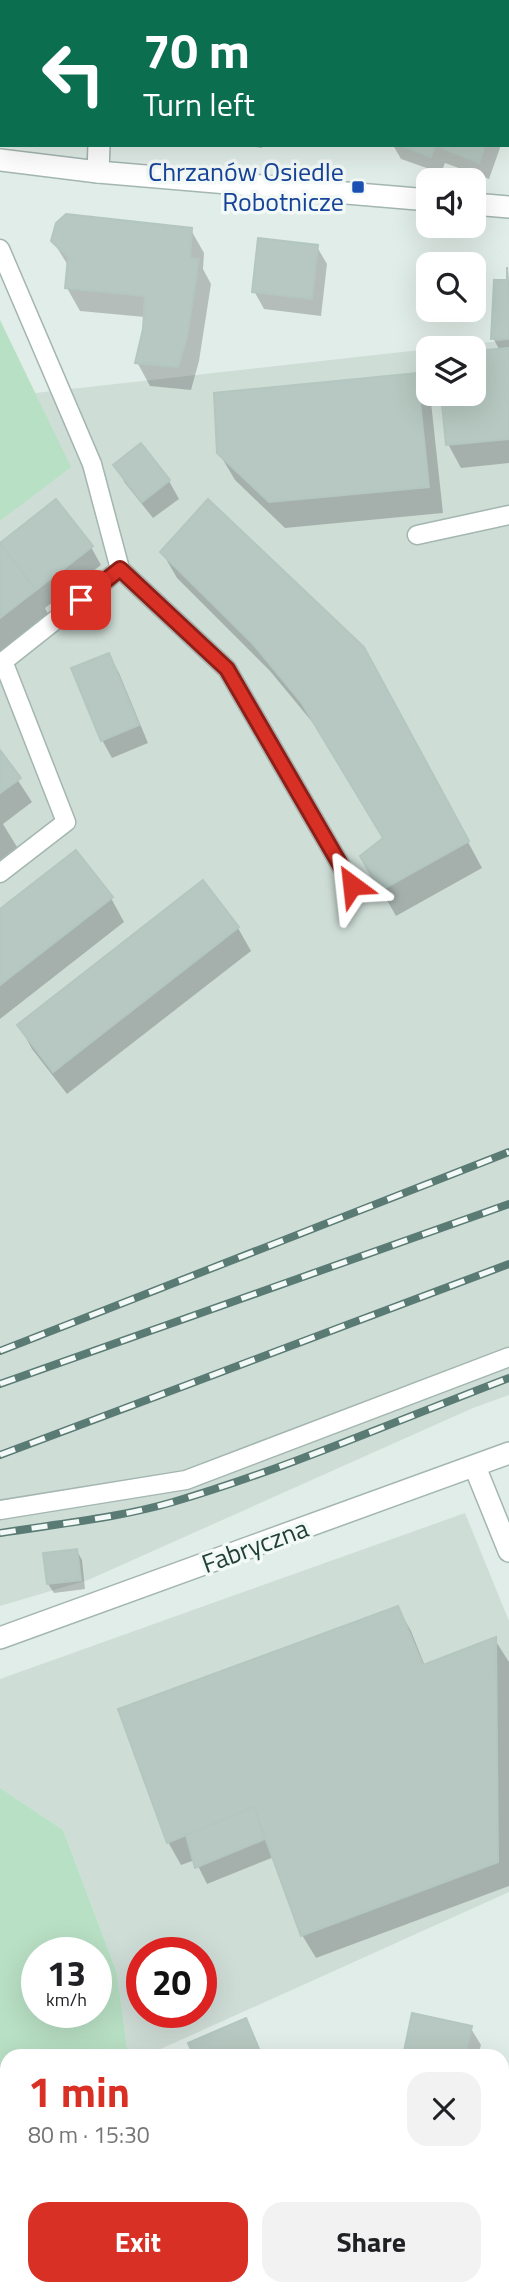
<!DOCTYPE html>
<meta charset="utf-8">
<style>
:root{--surface:#fff;--page:#f2f2f2;--text:#202124;--muted:#757577;--accent:#d93025}
body{margin:0;font-family:"Titillium Web",sans-serif;background:var(--page);color:var(--text);height:100vh;display:flex;flex-direction:column;font-size:26px;white-space:nowrap}
*{box-sizing:border-box;margin:0}
p{font-size:23px;color:var(--muted)}
.icon{flex:none;width:38px;height:38px;fill:none;stroke:currentColor;stroke-width:2;stroke-linecap:round;stroke-linejoin:round}
.map{position:relative;flex:1;overflow:hidden}
.panel{position:absolute;left:0px;top:2049px;width:509px;height:247px;display:flex;flex-direction:column;background:var(--surface);border-radius:21px 21px 0 0;box-shadow:0 7px 28px #0002}
.panel>*{flex:none}
.guide{position:absolute;left:0px;top:0px;width:509px;height:147px;box-shadow:0 7px 28px #0002;background:#0b6e4f;color:#fff;overflow:hidden}
.controls{position:absolute;left:416px;top:168px;display:grid;gap:14px}
.controls a{display:grid;place-items:center;width:70px;height:70px;border-radius:14px;background:var(--surface);box-shadow:0 7px 28px #0002;font-size:35px}
.speed{position:absolute;left:21px;top:1937px;display:flex;gap:14px;font-size:35px;font-weight:700;text-align:center}
.speed>*{display:grid;place-content:center;width:91px;height:91px;border-radius:50%;background:var(--surface);box-shadow:0 7px 28px #0002;line-height:1}
.speed small{font-size:18px;font-weight:400}
.speed .limit{border:10px solid #d22;background:#fff;color:#111}
.pin{position:absolute;display:grid;place-items:center;width:60px;height:60px;color:#fff;margin:-30px;border-radius:14px;box-shadow:0 4px 10px #0006}
.me{position:absolute;width:77px;margin:-38px;rotate:330deg;stroke-linejoin:round;filter:drop-shadow(0 0 5px #0008)}
.turn{display:flex;align-items:center;gap:24px;height:147px;padding:0 28px;font-size:32px}
.turn .icon{width:91px;height:91px;stroke-width:2.5}
.turn b{display:block;font-size:49px;line-height:60px}
.round{display:grid;place-items:center;flex:none;width:74px;height:74px;border-radius:21px;background:var(--page)}
.headline{display:flex;align-items:center;justify-content:space-between;height:119px;padding:0 28px}
h1{font-size:42px;font-weight:700;line-height:52px;color:var(--accent)}
.button{display:flex;gap:14px;margin-top:auto;padding:14px 28px}
.button a{flex:1;height:80px;border-radius:21px;background:var(--accent);color:#fff;font-size:28px;font-weight:700;line-height:80px;text-align:center}
.button a+a{background:var(--page);color:var(--text)}
.map>svg:first-child{display:block}
.built{fill:#cfddd7;fill-rule:evenodd}
.green{fill:#b8e0c4;fill-rule:evenodd}
.water{fill:#85c7d7}
.shadow{fill:#0003}
.building{fill:#b6c8c1;stroke:#b3c7c0;stroke-width:2}
.lines{fill:none;stroke-linecap:round;stroke-linejoin:round}
.lane-casing{stroke:#a3b6b0;stroke-width:21}
.street-casing{stroke:#a3b6b0;stroke-width:24}
.lane{stroke:#fff;stroke-width:18}
.street{stroke:#fff;stroke-width:21}
.rail-casing{stroke:#5a7b74;stroke-width:8}
.rail{stroke:#f2f9f6;stroke-width:5;stroke-dasharray:16;stroke-linecap:butt}
.route-casing{stroke:#8d1f18;stroke-width:18}
.route{stroke:#d93025;stroke-width:12}
.transit-dot{fill:#1a4fb4;stroke:#f2f9f6;stroke-width:2.5}
.labels{text-anchor:middle;stroke-width:7;stroke-linejoin:round;paint-order:stroke}
.transit-label{font-size:26px;fill:#164399;stroke:#f2f9f6;text-anchor:end}
.street-label{font-size:26px;fill:#204038;stroke:#f2f9f6}
</style>
<div class="map">
<svg width="509" height="2295" viewBox="0 0 509 2295">
<rect width="100%" height="100%" fill="#e1ede8"/>
<!-- built -->
<g class="built">
<path d="M509 340V1395L473 1408 88 1580 0 1606V521L70 466 35 393 429 349V394H474V348H437Z"/>
<path d="M465 1513 509 1621V1892L145 2056H128L117 1973 63 1830 0 1788V1679ZM142 1953H201V2012H142Z"/>
</g>
<!-- green -->
<g class="green">
<path d="M0 320 71 467 0 521Z"/>
<path d="M0 1788 63 1830 117 1973 128 2056H7V2097L0 2076ZM37 1953H96V2012H37Z"/>
<path d="M509 2208V2295H464L468 2289H502V2223Z"/>
<path d="M32 2289H286L301 2295H29Z"/>
</g>
<!-- water -->
<path class="water" d="M0 2076 7 2097V2289H32L29 2295H0Z"/>
<!-- shadow -->
<g class="shadow">
<path d="M0 0H81L82 2H2V32Z"/>
<path d="M317 0H381L382 2H317Z"/>
<path d="M0 65H2V125L0 124Z"/>
<path d="M242 145H262V148Z"/>
<path d="M393 145H501L489 179 445 163 441 173 401 159Z"/>
<path d="M191 230 204 253 203 269 211 284 199 361 191 390 150 386 137 362 145 317 80 311 67 288 69 267 53 241Z"/>
<path d="M317 247 327 264 321 316 264 309 254 291Z"/>
<path d="M509 270V463L461 468 448 444 443 394H474L500 351 493 338 496 281 508 282Z"/>
<path d="M416 375 431 402 443 513 285 528 235 480 219 453Z"/>
<path d="M141 445 169 481 179 499 153 518 125 483 115 465Z"/>
<path d="M0 545 91 547 101 565 45 608 48 614 0 652Z"/>
<path d="M162 552 379 676 482 868 396 916 362 857 385 839 318 729 270 671 177 578Z"/>
<path d="M109 655 119 673 148 743 112 758 102 740Z"/>
<path d="M0 753 32 802 3 824 17 847 0 860Z"/>
<path d="M203 883 238 928 251 951 67 1094 32 1049 19 1025Z"/>
<path d="M111 898 124 922 0 1019V911Z"/>
<path d="M77 1551 82 1560 85 1589 54 1593 48 1584Z"/>
<path d="M398 1608 411 1631 425 1666 495 1640 509 1662V1886L316 1958 302 1935 274 1857 207 1884 195 1860 181 1865 168 1842Z"/>
<path d="M413 2015 470 2027 481 2045 478 2056H405Z"/>
<path d="M245 2020 263 2056H196L190 2044Z"/>
</g>
<!-- building -->
<g class="building">
<path d="M0 0H74L2 2V16Z"/>
<path d="M315 0H343L354 2H315Z"/>
<path d="M343 0H375V2Z"/>
<path d="M2 59V108H0Z"/>
<path d="M400 145H435L431 157Z"/>
<path d="M435 145H485L479 163Z"/>
<path d="M66 214 192 228 190 258 199 259 187 337 178 367 135 363 143 329 145 296 65 288 68 257 51 241 56 223Z"/>
<path d="M258 238 318 245 312 299 252 292Z"/>
<path d="M507 267 509 338 491 339 494 280H507Z"/>
<path d="M509 348V439L446 445 441 394H474V351Z"/>
<path d="M417 373 429 487 269 502 217 453 214 393Z"/>
<path d="M141 443 170 480 142 502 113 465Z"/>
<path d="M56 499 93 546 36 590 0 543Z"/>
<path d="M208 499 364 647 469 841 380 891 360 856 383 838 301 702 253 644 160 552Z"/>
<path d="M0 543 36 590 0 618Z"/>
<path d="M109 653 139 725 101 741 71 668Z"/>
<path d="M0 750 21 778 0 793Z"/>
<path d="M76 850 113 897 0 985V909Z"/>
<path d="M203 880 239 927 53 1072 17 1025Z"/>
<path d="M77 1549 81 1580 47 1584 43 1553Z"/>
<path d="M398 1606 423 1665 496 1637 498 1862 301 1936 254 1807 167 1843 118 1709Z"/>
<path d="M254 1807 265 1839 195 1868 186 1835Z"/>
<path d="M412 2013 472 2026 465 2056H403Z"/>
<path d="M246 2018 262 2056H194L188 2043Z"/>
</g>
<g class="lines">
<!-- lane casing -->
<g class="lane-casing">
<g id="lane">
<path d="M0 249 92 464 120 569 227 669 352 885"/>
<path d="M417 535 509 515"/>
<path d="M0 664 120 569"/>
<path d="M0 873 66 822 3 661"/>
<path d="M0 1510 186 1480 509 1357"/>
</g>
</g>
<!-- street casing -->
<g class="street-casing">
<g id="street">
<path d="M103 2 104 0"/>
<path d="M0 160 98 172 429 200"/>
<path d="M98 172 99 145"/>
<path d="M474 204 509 207"/>
<path d="M475 1467 509 1551"/>
<path d="M0 1638 509 1453"/>
<path d="M502 2189 509 2174"/>
<path d="M445 2295 448 2289"/>
</g>
</g>
<!-- lane -->
<use href="#lane" class="lane"/>
<!-- street -->
<use href="#street" class="street"/>
<!-- rail casing -->
<g class="rail-casing">
<g id="rail">
<path d="M0 1351 509 1152"/>
<path d="M0 1384 509 1204"/>
<path d="M0 1455 509 1264"/>
<path d="M0 1533C57 1524 118 1518 173 1502 288 1468 398 1420 509 1378"/>
</g>
</g>
<!-- rail -->
<use href="#rail" class="rail"/>
</g>
<g class="lines">
<!-- route casing -->
<g class="route-casing">
<path id="route" d="M81 600 120 569 227 669 352 885"/>
</g>
<!-- route -->
<use href="#route" class="route"/>
</g>
<!-- markers -->
<rect class="transit-dot" x="351" y="180" width="14" height="14" rx="3.5"/>
<g class="labels">
<!-- transit labels -->
<g class="transit-label">
<text x="344" y="181">Chrzanów Osiedle<tspan x="344" dy="30">Robotnicze</tspan></text>
</g>
<!-- street labels -->
<g class="street-label">
<text transform="translate(255 1546) rotate(-20)" y="9">Fabryczna</text>
</g>
</g>
</svg>
<div class="controls">
<a><svg class="icon" aria-label="sound" viewBox="0 0 24 24"><path d="M4 9h4l5-4v14l-5-4H4zM17 9q2 3 0 6"/></svg></a>
<a><svg class="icon" aria-label="search" viewBox="0 0 24 24"><circle cx="10" cy="10" r="6"/><path d="M15 15l6 6"/></svg></a>
<a><svg class="icon" aria-label="layers" viewBox="0 0 24 24"><path d="M12 4l9 5-9 5-9-5zM3 14l9 5 9-5"/></svg></a>
</div>
<div class="speed"><div>13<small>km/h</small></div><div class="limit">20</div></div>
<div class="pin" style="left:81px;top:600px;background:#d93025"><svg class="icon" aria-label="arrive" viewBox="0 0 24 24"><path d="M6 21V4h12l-3 4 3 4H6"/></svg></div>
<svg class="me" style="left:352px;top:885px" viewBox="-20 -20 40 40"><path d="M0-17L14 15 0 8-14 15z" fill="#d93025" stroke="#fff" stroke-width="4"/></svg>
<div class="guide">
<div class="turn"><svg class="icon" aria-label="left" viewBox="0 0 24 24"><path d="M17 20v-9H6M10 6l-5 5 5 5"/></svg><div><b>70 m</b>Turn left</div></div>
</div>
<section class="panel">
<div class="headline"><div><h1>1 min</h1><p>80 m · 15:30</p></div><a class="round"><svg class="icon" aria-label="close" viewBox="0 0 24 24"><path d="M6 6l12 12M18 6L6 18"/></svg></a></div>
<div class="button"><a>Exit</a><a>Share</a></div>
</section>
</div>
